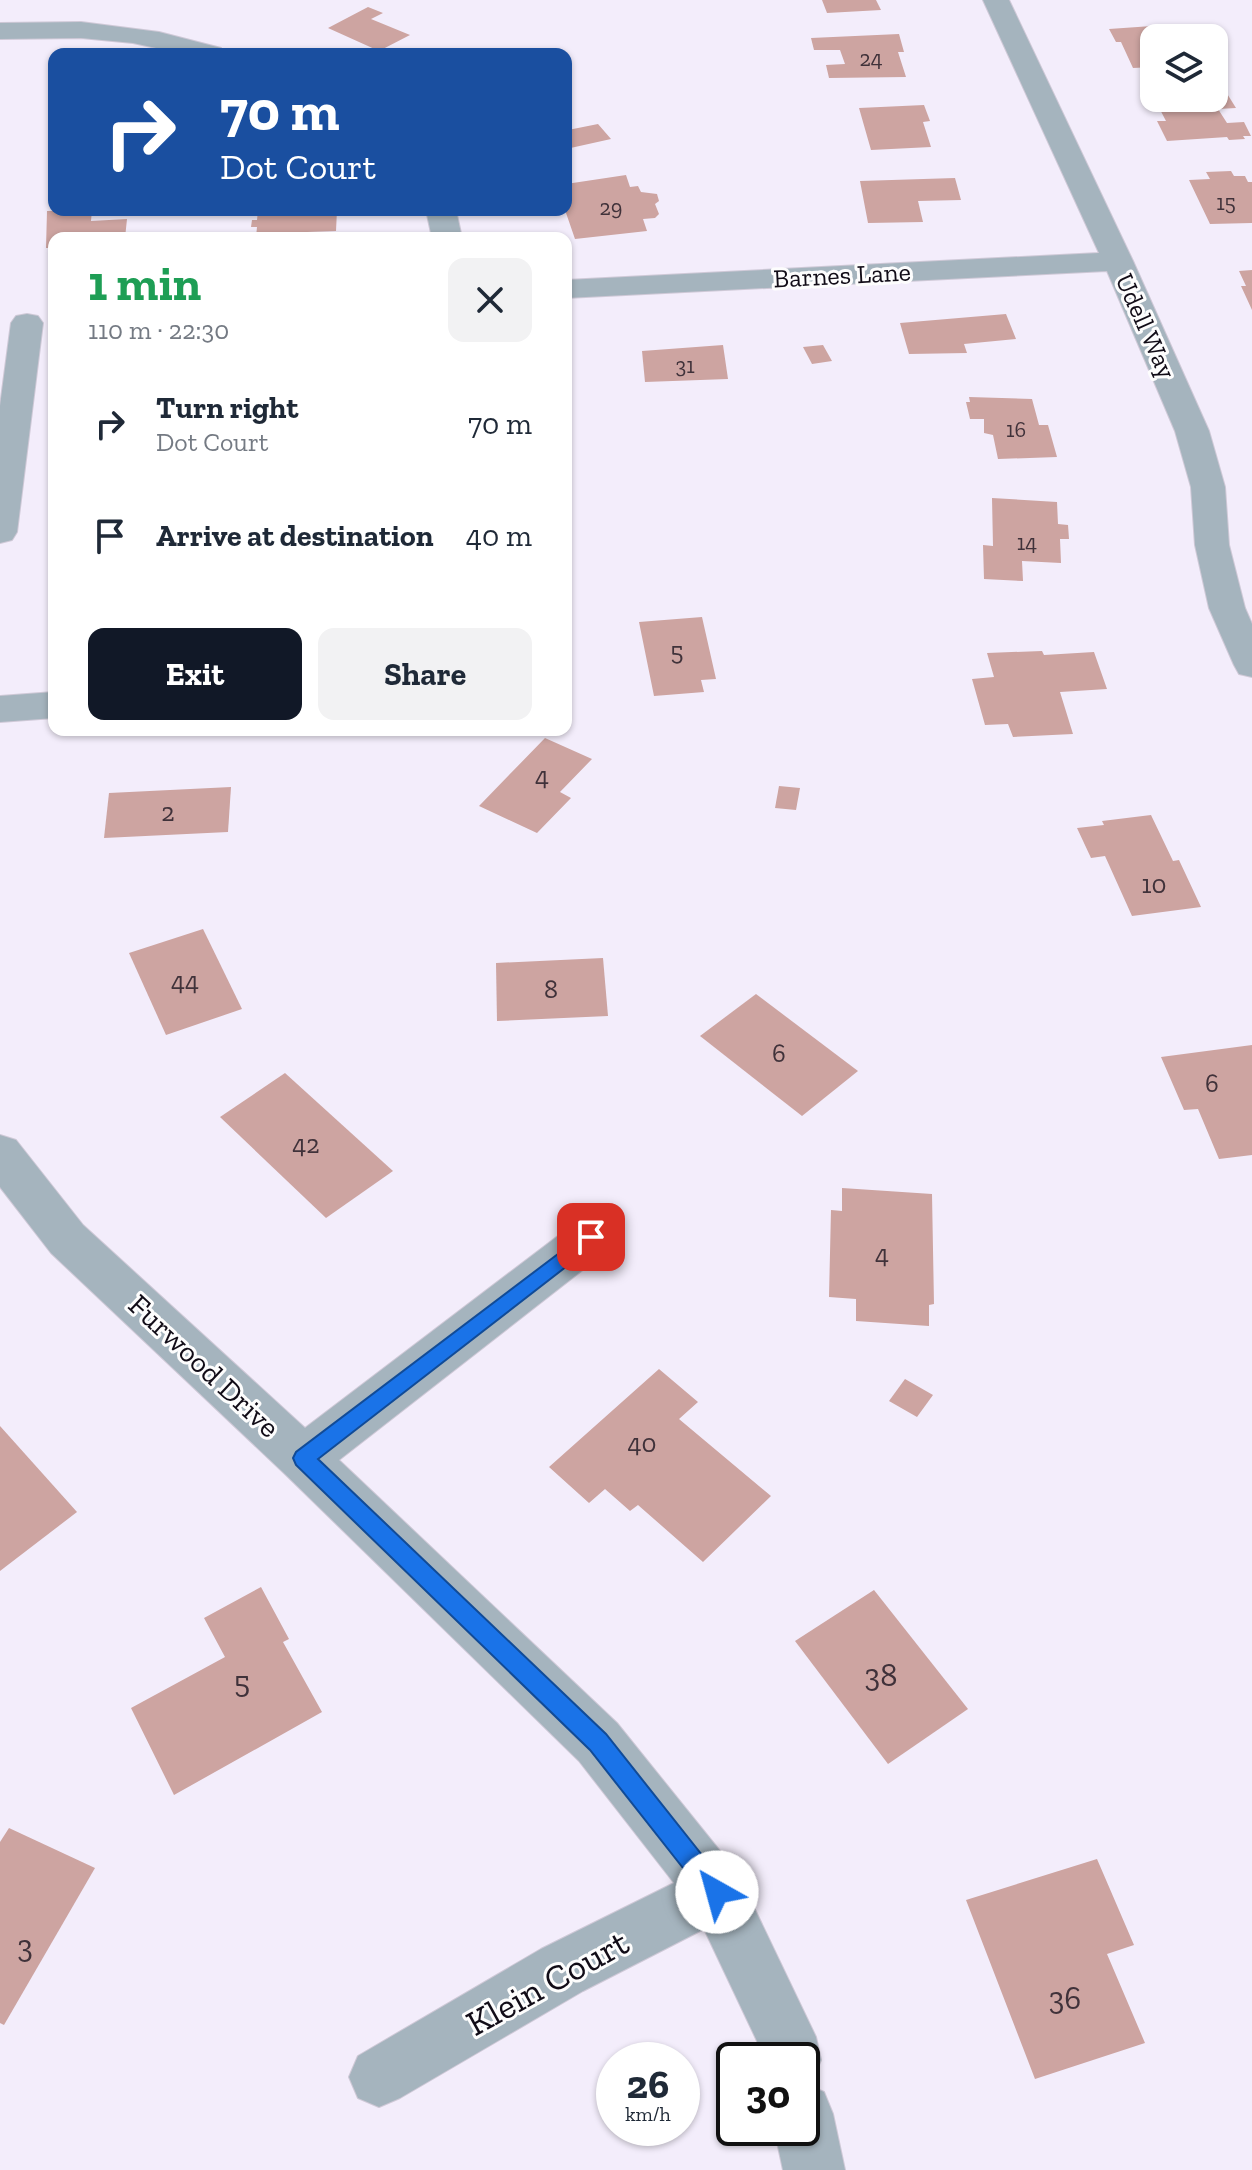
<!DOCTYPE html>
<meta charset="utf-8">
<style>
:root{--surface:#fff;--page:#f2f2f3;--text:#1f2937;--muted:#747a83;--accent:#111827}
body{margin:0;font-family:"Zilla Slab",serif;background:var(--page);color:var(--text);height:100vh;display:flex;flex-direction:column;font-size:30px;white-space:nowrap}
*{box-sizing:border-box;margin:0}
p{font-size:26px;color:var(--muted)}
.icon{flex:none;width:44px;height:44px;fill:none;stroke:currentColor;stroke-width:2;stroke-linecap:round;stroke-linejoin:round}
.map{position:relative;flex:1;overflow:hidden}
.drawer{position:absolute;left:48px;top:232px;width:524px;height:504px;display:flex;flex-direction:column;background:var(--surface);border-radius:16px;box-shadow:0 2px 6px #0004}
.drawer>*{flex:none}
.guide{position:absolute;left:48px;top:48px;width:524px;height:168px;border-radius:16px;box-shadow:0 2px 6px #0004;background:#1a4fa0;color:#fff;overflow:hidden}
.tools{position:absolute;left:1140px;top:24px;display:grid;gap:16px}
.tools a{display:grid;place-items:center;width:88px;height:88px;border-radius:16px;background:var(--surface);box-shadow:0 2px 6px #0004;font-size:40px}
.speed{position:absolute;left:596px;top:2042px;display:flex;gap:16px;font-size:40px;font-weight:700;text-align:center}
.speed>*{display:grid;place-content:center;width:104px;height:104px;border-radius:50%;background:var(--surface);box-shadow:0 2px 6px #0004;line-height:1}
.speed small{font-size:20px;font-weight:400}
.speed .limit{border:4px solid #111;border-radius:12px;background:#fff;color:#111}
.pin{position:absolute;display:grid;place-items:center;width:68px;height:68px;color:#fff;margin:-34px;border-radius:16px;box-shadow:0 4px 12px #0006}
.me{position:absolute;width:88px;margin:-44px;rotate:322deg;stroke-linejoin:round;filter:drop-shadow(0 0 6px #0008)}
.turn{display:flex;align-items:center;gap:28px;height:168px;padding:0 40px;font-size:36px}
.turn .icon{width:104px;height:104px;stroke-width:2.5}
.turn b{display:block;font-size:56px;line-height:68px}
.round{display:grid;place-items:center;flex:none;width:84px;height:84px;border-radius:16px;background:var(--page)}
.head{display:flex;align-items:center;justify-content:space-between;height:136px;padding:0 40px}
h1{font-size:48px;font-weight:800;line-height:60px;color:#1e9e55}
.action{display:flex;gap:16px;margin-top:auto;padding:16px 40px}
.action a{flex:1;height:92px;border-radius:16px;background:var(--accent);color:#fff;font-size:32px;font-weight:800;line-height:92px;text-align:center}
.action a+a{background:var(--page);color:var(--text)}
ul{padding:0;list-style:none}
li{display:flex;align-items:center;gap:24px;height:112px;padding:0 40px}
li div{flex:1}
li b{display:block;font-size:30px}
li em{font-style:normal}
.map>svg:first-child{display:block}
.building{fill:#cda4a1}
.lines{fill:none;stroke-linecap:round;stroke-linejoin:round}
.minor-casing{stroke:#cfc9d7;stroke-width:2}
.minor{fill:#a5b4be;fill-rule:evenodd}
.route{fill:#1a73e8;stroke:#114b97;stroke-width:2}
.labels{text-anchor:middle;stroke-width:6;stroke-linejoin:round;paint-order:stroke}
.far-number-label{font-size:22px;fill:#40323a}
.far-street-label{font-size:26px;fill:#110c17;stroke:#fdfdfd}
.number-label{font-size:26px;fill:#40323a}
.street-label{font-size:30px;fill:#110c17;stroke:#fdfdfd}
.near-number-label{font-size:32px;fill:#40323a}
.near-street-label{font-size:36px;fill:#110c17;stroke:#fdfdfd}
</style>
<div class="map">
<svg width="1252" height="2170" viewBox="0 0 1252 2170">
<rect width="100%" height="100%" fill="#f3edfb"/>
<!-- building -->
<g class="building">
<path d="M822 0H876L881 10 827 13Z"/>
<path d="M368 7 383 13 371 19 410 35 379 51 328 28Z"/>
<path d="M1152 26 1160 38H1154V67L1133 68 1121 42H1116L1109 29Z"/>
<path d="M899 34 904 52H898L906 77 829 78 826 65 845 64 840 50H814L811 38Z"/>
<path d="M1226 92 1236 108 1218 109 1227 123 1244 122 1251 136H1243L1245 139 1229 140 1227 137 1167 141 1157 121H1166L1154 98H1214V93Z"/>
<path d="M924 105 930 121 923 122 931 147 871 150 859 108Z"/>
<path d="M598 124 611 139 566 149V127L568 130Z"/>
<path d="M1231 171 1234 176H1245L1248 182H1252V223L1210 224 1189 180 1210 179 1206 172Z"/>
<path d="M626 175 630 187 638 186 641 192 657 194 659 201 655 204 659 214 655 218 643 219 647 231 575 239 565 210 566 184Z"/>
<path d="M955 178 961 200 918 201 923 222 868 223 860 181Z"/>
<path d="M92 210 91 221 127 219 125 238H54V248H46L47 211Z"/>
<path d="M258 210H337L336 231 278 233V236L256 237 257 227H251L252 220H257Z"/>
<path d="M1252 270V310L1241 286H1246L1239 271Z"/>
<path d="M1006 314 1016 339 964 344 967 353 909 354 900 323Z"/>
<path d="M723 345 728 379 645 382 642 351Z"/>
<path d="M823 345 832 361 812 364 803 347Z"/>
<path d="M969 397 1032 399 1039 425H1048L1057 457 998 459 993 435 984 433V419H970L966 402H970Z"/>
<path d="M992 498 1057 502 1058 524 1068 525 1069 539H1060L1061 563 1022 561 1023 581 984 579 983 545 993 546Z"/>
<path d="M702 617 716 679 701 680 704 692 654 696 639 622Z"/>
<path d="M1042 651 1044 655 1094 652 1107 689 1060 692 1073 734 1013 737 1008 724 985 725 972 679 994 677 987 653Z"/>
<path d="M545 738 592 759 560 792 571 798 537 833 479 806Z"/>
<path d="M779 786 800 788 796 810 775 808Z"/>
<path d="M231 787 228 832 104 838 109 793Z"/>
<path d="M1151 815 1173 861 1179 860 1201 907 1132 916 1105 856 1091 858 1077 828 1104 825 1102 821Z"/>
<path d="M203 929 242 1009 166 1035 129 953Z"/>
<path d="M603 958 608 1016 497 1021 496 963Z"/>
<path d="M756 994 858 1071 802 1116 700 1036Z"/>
<path d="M1252 1045V1155L1219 1159 1198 1109 1184 1110 1161 1057Z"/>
<path d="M285 1073 393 1171 326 1218 220 1117Z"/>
<path d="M842 1188 932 1194 934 1304 929 1305V1326L856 1321V1299L829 1297 831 1210 842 1211Z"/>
<path d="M659 1369 698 1402 679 1419 771 1496 703 1562 638 1505 630 1511 605 1489 589 1503 549 1467Z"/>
<path d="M905 1379 933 1395 917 1417 889 1401Z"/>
<path d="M0 1426 77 1512 0 1571Z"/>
<path d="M261 1587 289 1639 283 1642 322 1712 174 1795 131 1708 225 1657 204 1618Z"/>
<path d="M874 1590 968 1709 888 1764 795 1641Z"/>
<path d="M9 1828 95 1868 4 2025 0 2023V1842Z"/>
<path d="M1097 1859 1134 1945 1107 1954 1145 2043 1035 2079 966 1900Z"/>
</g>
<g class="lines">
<!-- minor casing -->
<g class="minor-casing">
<g id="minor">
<path d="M983 0H1009L1133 261 1209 431 1225 487 1229 545 1245 608 1252 624V677L1239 674 1234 665 1209 608 1195 545 1191 487 1175 431 1107 271 566 298V280L1099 253Z"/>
<path d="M81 22 159 32 221 48 225 54H184L133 43 81 38 0 39V23Z"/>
<path d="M426 210H456L462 238H432Z"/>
<path d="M27 314 38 316 43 323 17 532 12 540 0 543V406L11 323 16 316Z"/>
<path d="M54 692V718L0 722V696Z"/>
<path d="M0 1135 16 1140 83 1225 305 1428 575 1223 591 1218 607 1223 614 1237 607 1251 339 1460 617 1723 737 1872 816 2037 821 2060 812 2081 805 2084 824 2092 833 2114 845 2170H783L774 2128H802V2060H761L757 2041 704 1929 583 1991 400 2098 379 2107 358 2098 349 2077 358 2056 541 1949 674 1883 579 1761 285 1474 51 1253 0 1187Z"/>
</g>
</g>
<!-- minor -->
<use href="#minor" class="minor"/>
</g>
<!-- route -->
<path class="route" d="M591 1229 598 1231 601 1237 598 1242 318 1459 606 1734 725 1884 729 1892 725 1901 717 1904 709 1901 590 1750 296 1465 293 1458 296 1452Z"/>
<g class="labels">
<!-- far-number labels -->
<g class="far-number-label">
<text x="871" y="66">24</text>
<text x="1226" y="210">15</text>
<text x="611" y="215">29</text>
<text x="685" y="373">31</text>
<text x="1016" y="437">16</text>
<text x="1027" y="550">14</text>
</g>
<!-- far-street labels -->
<g class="far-street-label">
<text transform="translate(842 275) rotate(-3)" y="9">Barnes Lane</text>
<text transform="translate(1146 326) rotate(66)" y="9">Udell Way</text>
</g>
<!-- number labels -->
<g class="number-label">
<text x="677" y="660">5</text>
<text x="542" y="785">4</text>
<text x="168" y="821">2</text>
<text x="1154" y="893">10</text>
<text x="185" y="990">44</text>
<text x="551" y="998">8</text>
<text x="779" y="1062">6</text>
<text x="1212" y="1092">6</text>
<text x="306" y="1153">42</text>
<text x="882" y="1263">4</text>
<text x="642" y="1452">40</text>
</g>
<!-- street labels -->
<g class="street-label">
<text transform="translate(204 1366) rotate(43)" y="10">Furwood Drive</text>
</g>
<!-- near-number labels -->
<g class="near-number-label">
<text x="881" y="1686">38</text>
<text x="242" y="1693">5</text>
<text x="25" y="1957">3</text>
<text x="1065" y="2009">36</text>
</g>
<!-- near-street labels -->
<g class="near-street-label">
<text transform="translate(547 1982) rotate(-29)" y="13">Klein Court</text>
</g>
</g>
</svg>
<div class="tools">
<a><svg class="icon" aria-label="layers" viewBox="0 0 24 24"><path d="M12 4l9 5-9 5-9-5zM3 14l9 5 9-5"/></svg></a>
</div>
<div class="speed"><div>26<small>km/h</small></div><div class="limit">30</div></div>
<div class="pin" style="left:591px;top:1237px;background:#d93025"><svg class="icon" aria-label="arrive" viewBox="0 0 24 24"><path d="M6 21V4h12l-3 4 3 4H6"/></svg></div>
<svg class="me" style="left:717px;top:1892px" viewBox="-20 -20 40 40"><circle r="19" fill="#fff"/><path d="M0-13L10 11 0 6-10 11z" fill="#1a73e8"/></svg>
<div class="guide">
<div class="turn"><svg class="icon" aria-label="right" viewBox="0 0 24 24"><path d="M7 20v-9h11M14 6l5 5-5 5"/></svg><div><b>70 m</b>Dot Court</div></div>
</div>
<section class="drawer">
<div class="head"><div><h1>1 min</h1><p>110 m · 22:30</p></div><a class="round"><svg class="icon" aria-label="close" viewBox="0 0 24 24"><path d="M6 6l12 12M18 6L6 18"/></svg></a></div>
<ul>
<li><svg class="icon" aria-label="right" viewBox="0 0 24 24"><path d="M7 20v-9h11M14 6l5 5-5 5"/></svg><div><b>Turn right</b><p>Dot Court</p></div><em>70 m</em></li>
<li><svg class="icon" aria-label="arrive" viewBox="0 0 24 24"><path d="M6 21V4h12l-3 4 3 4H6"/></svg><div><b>Arrive at destination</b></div><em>40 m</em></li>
</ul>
<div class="action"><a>Exit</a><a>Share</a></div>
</section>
</div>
